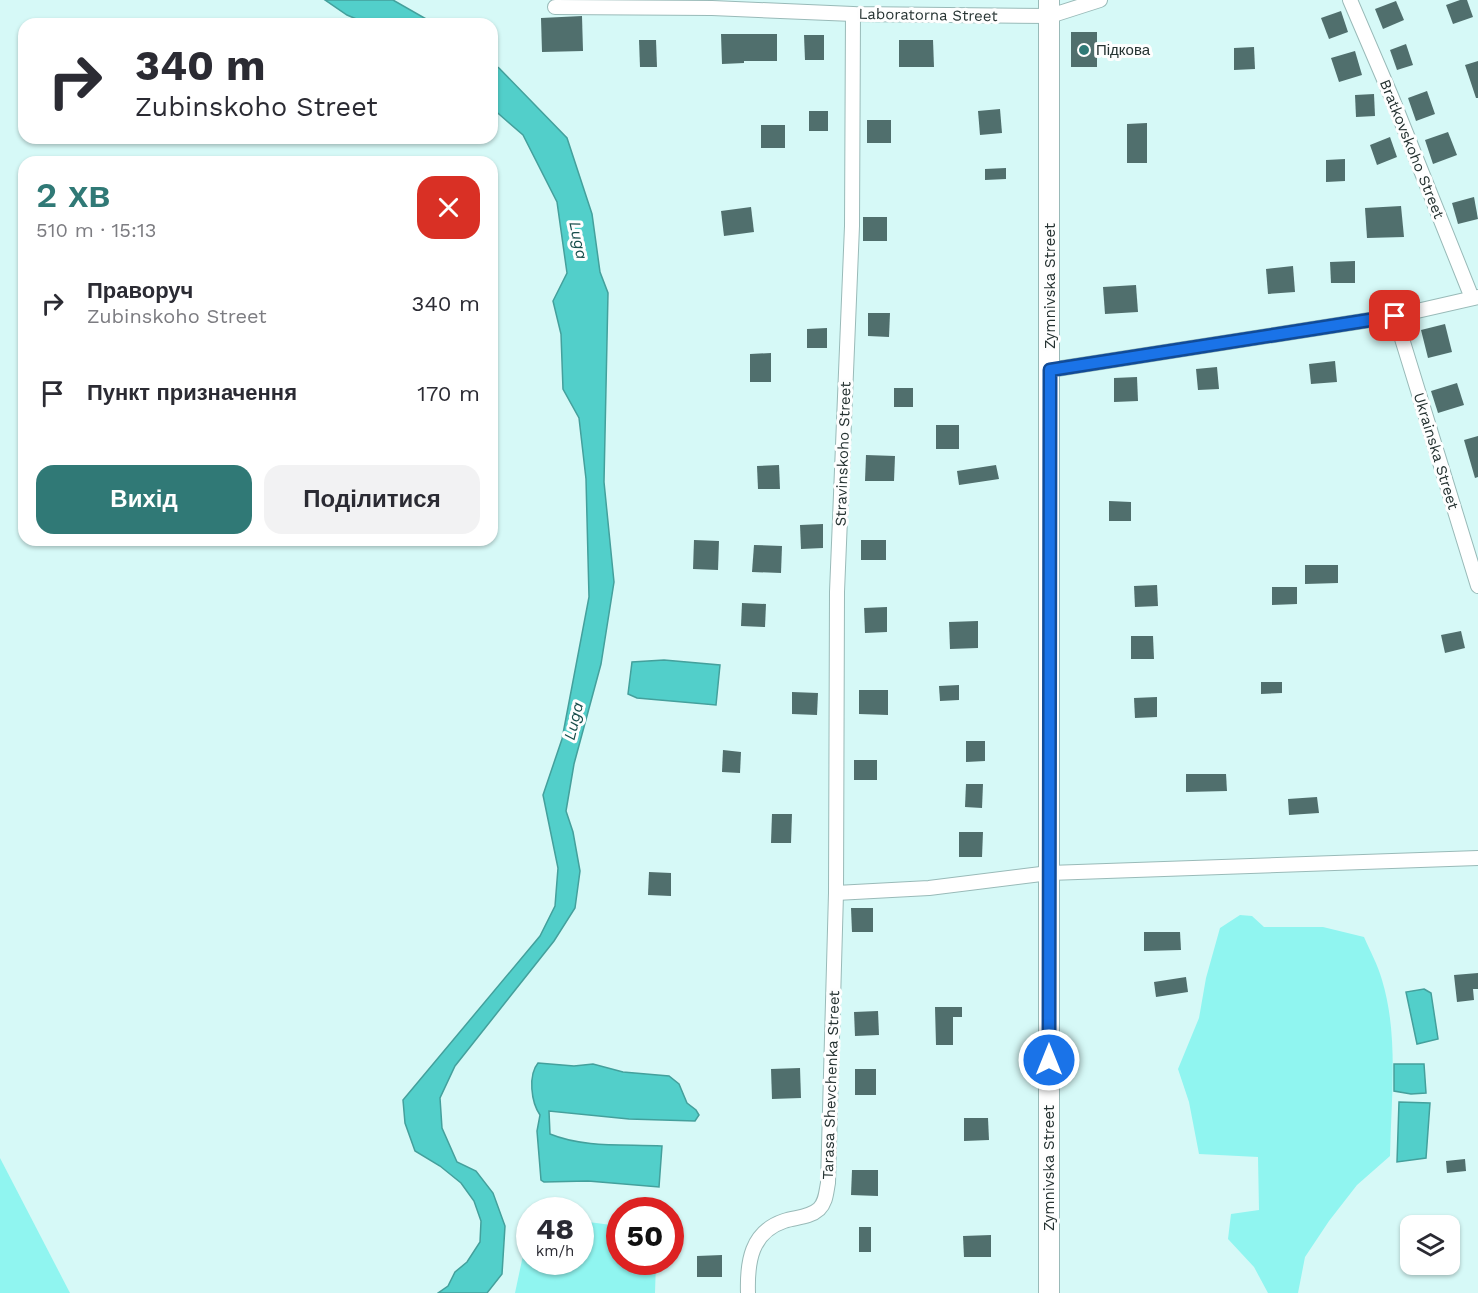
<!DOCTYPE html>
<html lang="uk">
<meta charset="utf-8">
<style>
:root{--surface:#fff;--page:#f2f2f3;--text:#2b2b33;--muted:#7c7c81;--accent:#307976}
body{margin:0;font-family:"Work Sans",sans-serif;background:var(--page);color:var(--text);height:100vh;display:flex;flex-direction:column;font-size:22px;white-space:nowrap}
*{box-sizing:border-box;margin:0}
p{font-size:20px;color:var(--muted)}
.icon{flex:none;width:33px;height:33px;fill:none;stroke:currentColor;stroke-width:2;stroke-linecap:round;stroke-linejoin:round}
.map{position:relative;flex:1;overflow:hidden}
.side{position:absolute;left:18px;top:156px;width:480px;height:390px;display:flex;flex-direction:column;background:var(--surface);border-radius:18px;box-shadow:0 2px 4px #0004}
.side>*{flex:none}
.hud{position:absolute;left:18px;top:18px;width:480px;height:126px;border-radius:18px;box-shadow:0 2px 4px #0004;background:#fff;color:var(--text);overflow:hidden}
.controls{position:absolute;left:1400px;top:1215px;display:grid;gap:12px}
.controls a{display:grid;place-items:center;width:60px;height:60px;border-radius:12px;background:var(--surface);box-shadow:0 2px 4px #0004;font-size:30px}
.speed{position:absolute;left:516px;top:1197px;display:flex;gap:12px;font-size:30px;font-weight:700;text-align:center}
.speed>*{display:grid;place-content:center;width:78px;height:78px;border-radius:50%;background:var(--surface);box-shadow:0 2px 4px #0004;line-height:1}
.speed small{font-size:15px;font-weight:400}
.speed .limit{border:9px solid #d22;background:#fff;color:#111}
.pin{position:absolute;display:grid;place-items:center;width:51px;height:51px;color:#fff;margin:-26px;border-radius:12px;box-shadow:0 3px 9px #0006}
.me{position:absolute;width:66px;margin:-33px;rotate:0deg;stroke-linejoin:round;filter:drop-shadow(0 0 4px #0008)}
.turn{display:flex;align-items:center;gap:21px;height:126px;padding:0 18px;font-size:27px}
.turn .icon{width:78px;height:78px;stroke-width:2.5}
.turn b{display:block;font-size:42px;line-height:51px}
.round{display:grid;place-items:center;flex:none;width:63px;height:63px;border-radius:18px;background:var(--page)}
.overview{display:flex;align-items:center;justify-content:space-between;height:102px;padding:0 18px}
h1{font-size:36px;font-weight:600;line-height:45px;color:var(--accent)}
.primary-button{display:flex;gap:12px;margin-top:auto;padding:12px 18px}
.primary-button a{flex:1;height:69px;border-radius:18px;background:var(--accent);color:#fff;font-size:24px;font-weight:600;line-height:69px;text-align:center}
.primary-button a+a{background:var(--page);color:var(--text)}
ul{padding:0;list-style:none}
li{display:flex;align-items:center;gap:18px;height:90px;padding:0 18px}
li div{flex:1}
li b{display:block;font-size:22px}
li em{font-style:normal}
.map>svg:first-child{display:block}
.green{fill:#90f5f0}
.water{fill:#52cfca;stroke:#44a09c;stroke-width:1.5}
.building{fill:#506f6d}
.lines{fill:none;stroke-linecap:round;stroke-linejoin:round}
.street-casing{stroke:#99bab8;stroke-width:16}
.secondary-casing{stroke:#99bab8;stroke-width:22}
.street{stroke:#fff;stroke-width:14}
.secondary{stroke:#fff;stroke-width:20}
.route-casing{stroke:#114b97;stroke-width:15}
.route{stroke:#1a73e8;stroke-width:10}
.poi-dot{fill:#307976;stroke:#fefefe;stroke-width:2}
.labels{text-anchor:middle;stroke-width:6;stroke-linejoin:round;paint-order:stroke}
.street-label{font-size:15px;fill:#253231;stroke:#fefefe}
.poi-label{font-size:15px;fill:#253231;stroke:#fefefe;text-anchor:start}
.water-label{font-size:16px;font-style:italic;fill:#174d4b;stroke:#fefefe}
</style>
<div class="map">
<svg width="1478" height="1293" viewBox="0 0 1478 1293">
<rect width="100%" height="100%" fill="#d6f9f7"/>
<!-- green -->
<g class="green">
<path d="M1240 915 1252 916 1264 927H1323L1364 937C1370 951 1378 965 1382 980 1399 1036 1391 1099 1390 1156L1357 1185 1329 1221 1305 1257 1298 1293H1268L1254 1267 1228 1239 1231 1214 1259 1210 1258 1157 1199 1154 1189 1102 1178 1069 1199 1018 1206 978 1220 928Z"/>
<path d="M0 1158 70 1293H0Z"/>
<path d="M581 1221 619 1226 620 1262H656L655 1293H515L529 1227 530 1262H580Z"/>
</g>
<!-- water -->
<g class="water">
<path d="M325 0H393L435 24H368L347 15Z"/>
<path d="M492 63 499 68 567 138 592 214 600 272 608 293 604 482 614 582 601 664 574 764 566 811 573 832 580 871 575 908 554 941 455 1066 440 1098 442 1128 457 1162 476 1171 493 1193 505 1226 502 1274 487 1293H438L448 1286 455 1272 467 1262 480 1242 481 1221 474 1201 461 1183 440 1166 415 1151 405 1123 403 1100 540 936 555 906 558 868 543 795 562 739 589 597 586 479 579 418 563 389 561 334 553 301 567 273 557 202 523 135 492 108Z"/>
<path d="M664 660 720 665 716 705 637 698 628 694 632 662Z"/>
<path d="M1424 989 1431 993 1438 1039 1417 1044 1406 992Z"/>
<path d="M538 1063 574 1066 593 1064 623 1072 669 1076 679 1084 687 1103 696 1110 699 1115 695 1121 629 1119 549 1111 550 1134C584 1148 625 1144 662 1146L659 1187 588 1181 544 1182 541 1180 537 1131 540 1115C531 1102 528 1075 538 1063Z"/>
<path d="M1394 1064H1424L1426 1093 1411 1094 1394 1091Z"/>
<path d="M1399 1102 1430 1103 1426 1158 1397 1162Z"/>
</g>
<!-- building -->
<g class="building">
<path d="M1460 0H1467L1473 17 1453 24 1446 5Z"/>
<path d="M1396 1 1404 20 1383 29 1375 9Z"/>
<path d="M1341 11 1348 32 1329 39 1321 18Z"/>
<path d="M582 16 583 51 542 52 541 18Z"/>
<rect x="1071" y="32" width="26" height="35"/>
<path d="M721 34H777V61H744V63L722 64Z"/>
<path d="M804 35H824V60H805Z"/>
<path d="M639 40H656L657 67H640Z"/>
<path d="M899 40H933L934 67H899Z"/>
<path d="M1406 44 1413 65 1397 70 1390 50Z"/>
<path d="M1254 47 1255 69 1234 70V48Z"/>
<path d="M1355 51 1362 75 1339 82 1331 58Z"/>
<path d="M1478 61V98H1476L1465 65Z"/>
<path d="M1427 91 1435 114 1416 121 1408 98Z"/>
<path d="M1374 94 1375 116 1356 117 1355 95Z"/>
<path d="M1000 109 1002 133 980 135 978 111Z"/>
<rect x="809" y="111" width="19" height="20"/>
<rect x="867" y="120" width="24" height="23"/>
<path d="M1147 123V163H1127V124Z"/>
<rect x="761" y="125" width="24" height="23"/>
<path d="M1448 132 1457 155 1433 164 1425 140Z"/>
<path d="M1390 137 1397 157 1377 165 1370 145Z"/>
<path d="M1345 159V181L1326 182V160Z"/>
<path d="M1006 168V179L985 180V169Z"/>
<path d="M1474 197 1478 219 1458 224 1452 203Z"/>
<path d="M1401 206 1404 237 1367 238 1365 208Z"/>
<path d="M751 207 754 232 724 236 721 211Z"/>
<rect x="863" y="217" width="24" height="24"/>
<path d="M1355 261V283H1331L1330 262Z"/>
<path d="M1293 266 1295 292 1268 294 1266 269Z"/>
<path d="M1136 285 1138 312 1105 314 1103 287Z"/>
<path d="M868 313H890L889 337 868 336Z"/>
<path d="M1445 324 1452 352 1428 358 1421 330Z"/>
<path d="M827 328V348H807V329Z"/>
<path d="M771 353V382H750V354Z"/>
<path d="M1335 361 1337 382 1311 384 1309 364Z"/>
<path d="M1217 367 1219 389 1198 390 1196 369Z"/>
<path d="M1137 377 1138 401 1114 402V378Z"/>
<path d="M1457 383 1464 405 1438 413 1431 391Z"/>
<rect x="894" y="388" width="19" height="19"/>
<rect x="936" y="425" width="23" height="24"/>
<path d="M1478 436V477L1475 478 1464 440Z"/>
<path d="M866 455 895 456 894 481H865Z"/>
<path d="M779 465 780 489H758L757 466Z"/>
<path d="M996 465 999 479 959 485 957 471Z"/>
<path d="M1109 501 1131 502V521H1109Z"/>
<path d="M823 524V548L801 549 800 525Z"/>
<path d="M694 540 719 541 718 570 693 569Z"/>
<rect x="861" y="540" width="25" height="20"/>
<path d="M754 545 782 546 781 573 752 572Z"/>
<path d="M1305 565H1338V583L1305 584Z"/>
<path d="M1157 585 1158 606 1135 607 1134 586Z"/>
<path d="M1272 587H1297V604L1272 605Z"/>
<path d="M742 603 766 604 765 627 741 626Z"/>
<path d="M887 607V632L865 633 864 608Z"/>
<path d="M978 621V648L950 649 949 622Z"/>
<path d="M1461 631 1465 648 1445 653 1441 635Z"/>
<path d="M1131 636H1153L1154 659H1131Z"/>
<path d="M1261 682H1282V693L1261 694Z"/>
<path d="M959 685V700L940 701 939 686Z"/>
<path d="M859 690H888V715L859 714Z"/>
<path d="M792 692 818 693 817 715 792 714Z"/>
<path d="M1157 697V717L1135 718 1134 698Z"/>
<path d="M966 741H985V761L966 762Z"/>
<path d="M723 750 741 752 740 773 722 772Z"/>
<rect x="854" y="760" width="23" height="20"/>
<path d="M1186 774H1226L1227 791 1186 792Z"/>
<path d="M966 784H983L982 808 965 807Z"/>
<path d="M1317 797 1319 813 1289 815 1288 799Z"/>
<path d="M772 814H792L791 843H771Z"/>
<path d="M959 832H983L982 857H959Z"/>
<path d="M649 872 671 873V896L648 895Z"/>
<path d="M851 908H873V932H852Z"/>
<path d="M1144 932H1180L1181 950 1144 951Z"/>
<path d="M1478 973V989H1473L1474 1000 1457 1002 1454 975Z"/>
<path d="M1186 977 1188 992 1156 997 1154 982Z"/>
<path d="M935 1007H962V1017H953V1045H936Z"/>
<path d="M878 1011 879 1035 855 1036 854 1012Z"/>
<path d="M800 1068 801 1098 772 1099 771 1069Z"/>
<rect x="855" y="1069" width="21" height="26"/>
<path d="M964 1118H988L989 1140 964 1141Z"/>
<path d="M1465 1159 1466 1171 1447 1173 1446 1161Z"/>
<path d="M852 1170H878V1196L851 1195Z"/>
<rect x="859" y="1227" width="12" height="25"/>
<path d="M991 1235V1257H964L963 1236Z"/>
<path d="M722 1255V1277H697V1256Z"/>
</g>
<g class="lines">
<!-- street casing -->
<g class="street-casing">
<g id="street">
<path d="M1350 0 1392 98 1472 298"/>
<path d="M555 7 712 8 853 14 1050 16 1100 0"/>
<path d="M1395 316 1478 586"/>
<path d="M1050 370 1395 316 1478 297"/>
<path d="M836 893 929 888 1049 873 1478 858"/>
<path d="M748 1293C747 1262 751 1232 784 1221 796 1217 809 1218 819 1209 826 1202 826 1193 828 1183L836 893 837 592 852 226 853 14"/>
</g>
</g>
<!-- secondary casing -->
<g class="secondary-casing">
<path id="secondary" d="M1049 0V1293"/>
</g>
<!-- street -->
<use href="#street" class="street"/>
<!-- secondary -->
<use href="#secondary" class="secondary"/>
</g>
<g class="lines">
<!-- route casing -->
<g class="route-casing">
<path id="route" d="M1049 1060 1050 370 1395 316"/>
</g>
<!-- route -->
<use href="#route" class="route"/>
</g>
<!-- markers -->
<circle class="poi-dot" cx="1084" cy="50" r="6"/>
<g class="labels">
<!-- street labels -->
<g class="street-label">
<text transform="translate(928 15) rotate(1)" y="5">Laboratorna Street</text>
<text transform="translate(1412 149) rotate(68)" y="5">Bratkovskoho Street</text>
<text transform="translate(1050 286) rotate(-90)" y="5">Zymnivska Street</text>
<text transform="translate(1436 451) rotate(73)" y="5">Ukrainska Street</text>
<text transform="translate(843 454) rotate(-88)" y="5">Stravinskoho Street</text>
<text transform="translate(831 1085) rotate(-88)" y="5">Tarasa Shevchenka Street</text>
<text transform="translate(1049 1168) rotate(-90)" y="5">Zymnivska Street</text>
</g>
<!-- poi labels -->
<g class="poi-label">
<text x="1096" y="55">Підкова</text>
</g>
<!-- water labels -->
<g class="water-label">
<text transform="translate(579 240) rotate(78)" y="6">Luga</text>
<text transform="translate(573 721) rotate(-76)" y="6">Luga</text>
</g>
</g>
</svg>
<div class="controls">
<a><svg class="icon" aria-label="layers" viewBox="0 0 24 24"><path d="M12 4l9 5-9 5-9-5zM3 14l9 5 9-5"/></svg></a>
</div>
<div class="speed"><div>48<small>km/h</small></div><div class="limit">50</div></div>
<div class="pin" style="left:1395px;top:316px;background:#d93025"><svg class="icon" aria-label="arrive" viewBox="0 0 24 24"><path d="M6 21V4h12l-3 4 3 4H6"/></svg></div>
<svg class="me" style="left:1049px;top:1060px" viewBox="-20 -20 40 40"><circle r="17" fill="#1a73e8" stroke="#fff" stroke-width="3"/><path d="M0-11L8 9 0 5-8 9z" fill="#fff"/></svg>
<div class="hud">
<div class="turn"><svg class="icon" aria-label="right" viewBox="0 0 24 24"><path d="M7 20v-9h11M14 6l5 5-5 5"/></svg><div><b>340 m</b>Zubinskoho Street</div></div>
</div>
<section class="side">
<div class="overview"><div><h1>2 хв</h1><p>510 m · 15:13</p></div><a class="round" style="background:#d93025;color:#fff"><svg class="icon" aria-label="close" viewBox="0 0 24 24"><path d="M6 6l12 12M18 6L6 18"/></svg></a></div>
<ul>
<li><svg class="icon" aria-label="right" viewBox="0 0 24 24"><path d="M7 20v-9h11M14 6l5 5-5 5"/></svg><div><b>Праворуч</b><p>Zubinskoho Street</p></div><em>340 m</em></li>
<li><svg class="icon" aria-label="arrive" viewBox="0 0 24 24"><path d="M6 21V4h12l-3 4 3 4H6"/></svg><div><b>Пункт призначення</b></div><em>170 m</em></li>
</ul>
<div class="primary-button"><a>Вихід</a><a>Поділитися</a></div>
</section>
</div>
